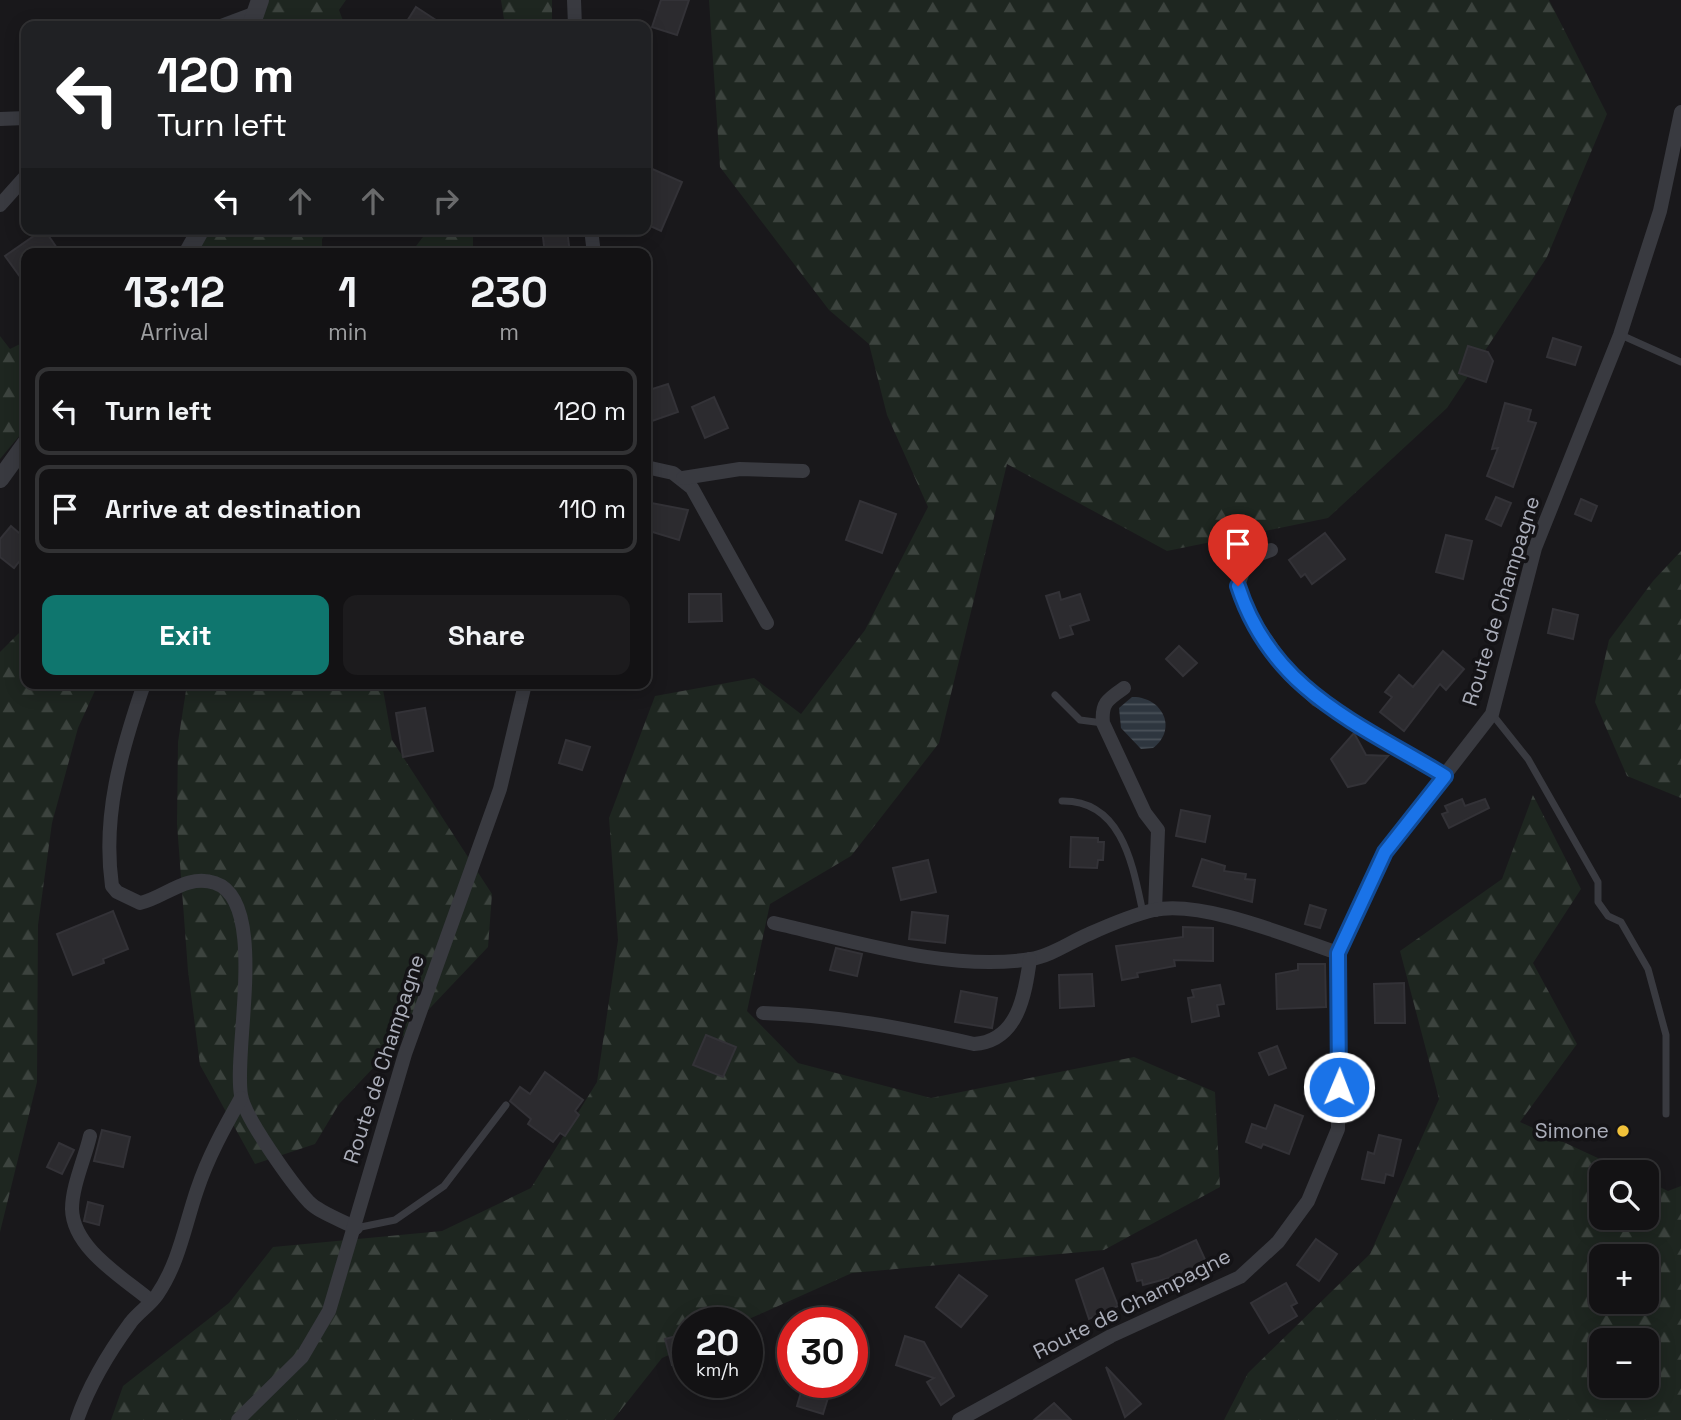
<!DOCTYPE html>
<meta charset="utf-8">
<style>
:root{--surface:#131214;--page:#1c1b1d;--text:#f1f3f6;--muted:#9d9ea0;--line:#323234;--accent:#0f766e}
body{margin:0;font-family:"Space Grotesk",sans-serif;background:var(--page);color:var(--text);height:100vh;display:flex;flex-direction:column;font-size:26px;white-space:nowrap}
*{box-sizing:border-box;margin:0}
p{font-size:23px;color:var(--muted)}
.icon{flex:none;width:38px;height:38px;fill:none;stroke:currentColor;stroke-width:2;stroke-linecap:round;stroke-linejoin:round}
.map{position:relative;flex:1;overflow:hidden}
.details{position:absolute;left:21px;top:248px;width:630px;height:441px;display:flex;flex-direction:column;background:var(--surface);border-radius:14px;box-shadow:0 4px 18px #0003,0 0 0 2px var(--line)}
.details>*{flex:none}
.hud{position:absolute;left:21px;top:21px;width:630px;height:214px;border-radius:14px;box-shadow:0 4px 18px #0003,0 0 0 2px var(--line);background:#202124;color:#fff;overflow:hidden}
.controls{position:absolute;left:1589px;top:1160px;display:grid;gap:14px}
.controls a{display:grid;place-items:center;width:70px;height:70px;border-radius:14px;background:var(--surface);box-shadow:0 4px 18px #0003,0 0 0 2px var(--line);font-size:35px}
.speed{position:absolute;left:672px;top:1307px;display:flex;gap:14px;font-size:35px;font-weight:700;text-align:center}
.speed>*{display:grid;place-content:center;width:91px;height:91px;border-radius:50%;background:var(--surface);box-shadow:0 4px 18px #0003,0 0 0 2px var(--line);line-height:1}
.speed small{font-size:18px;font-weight:400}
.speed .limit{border:10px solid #d22;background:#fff;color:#111}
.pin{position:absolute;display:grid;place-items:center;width:60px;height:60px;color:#fff;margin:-72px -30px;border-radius:50% 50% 50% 0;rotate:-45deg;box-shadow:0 0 7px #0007}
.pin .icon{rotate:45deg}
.me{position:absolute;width:77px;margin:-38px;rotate:1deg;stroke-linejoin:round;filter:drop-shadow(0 0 5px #0008)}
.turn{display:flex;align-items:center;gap:24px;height:147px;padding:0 21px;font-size:32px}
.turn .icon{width:91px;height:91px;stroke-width:2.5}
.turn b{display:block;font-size:49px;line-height:60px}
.lanes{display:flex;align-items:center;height:66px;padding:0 21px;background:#0003;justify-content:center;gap:35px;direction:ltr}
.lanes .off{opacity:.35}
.eta{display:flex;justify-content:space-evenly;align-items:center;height:119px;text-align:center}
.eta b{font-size:42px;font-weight:600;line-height:49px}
.primary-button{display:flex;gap:14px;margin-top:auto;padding:14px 21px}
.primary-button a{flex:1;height:80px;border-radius:14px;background:var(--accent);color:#fff;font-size:28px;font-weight:600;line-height:80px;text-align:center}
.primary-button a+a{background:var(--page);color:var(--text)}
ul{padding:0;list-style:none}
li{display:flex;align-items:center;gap:21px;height:88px;margin:0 14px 10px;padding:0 7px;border:4px solid var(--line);border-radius:14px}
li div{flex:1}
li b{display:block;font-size:26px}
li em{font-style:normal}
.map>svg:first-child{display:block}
.forest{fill:url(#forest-firs);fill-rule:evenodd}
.water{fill:url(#water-rules)}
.building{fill:#2c2b2f;stroke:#333237;stroke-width:2}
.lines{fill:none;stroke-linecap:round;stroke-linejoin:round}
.service{stroke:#393a40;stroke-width:7}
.minor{stroke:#393a40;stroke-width:14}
.tertiary{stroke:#393a40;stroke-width:18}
.route-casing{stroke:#114b97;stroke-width:18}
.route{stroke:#1a73e8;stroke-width:12}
.poi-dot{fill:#f1c23a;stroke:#141316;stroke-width:2.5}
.labels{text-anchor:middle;stroke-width:7;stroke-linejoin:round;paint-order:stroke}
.street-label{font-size:21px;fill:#abaeba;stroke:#141316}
.poi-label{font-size:21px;fill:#abaeba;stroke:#141316;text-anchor:end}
</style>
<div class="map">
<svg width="1681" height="1420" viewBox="0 0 1681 1420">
<defs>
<pattern id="forest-firs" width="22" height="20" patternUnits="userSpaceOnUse" patternTransform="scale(1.75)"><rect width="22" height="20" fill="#1e2620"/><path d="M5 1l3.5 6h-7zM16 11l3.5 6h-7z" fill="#3c433e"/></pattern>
<pattern id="water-rules" width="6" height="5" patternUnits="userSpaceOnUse" patternTransform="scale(1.75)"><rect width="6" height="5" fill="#2e363f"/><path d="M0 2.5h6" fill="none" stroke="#4a5159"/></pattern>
</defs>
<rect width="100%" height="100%" fill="#19181b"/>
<!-- forest -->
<g class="forest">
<path d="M269 0H346L339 10 345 26H257Z"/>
<path d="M501 0H552V26H505Z"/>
<path d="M709 0H1549L1607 114 1547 257 1447 408 1328 518 1167 551 1007 464 939 743 851 856 770 904 747 1011 798 1063 931 1098 1134 1057 1215 1092 1220 1187 1104 1250 852 1273 740 1323H688V1347L662 1358 613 1420H111L123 1386 229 1303 273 1247 442 1231 531 1188 597 1082 618 940 609 818 655 696 754 678 801 714 865 630 928 507 887 415 869 344 829 310 720 167Z"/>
<path d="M210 229H329L322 239V254H197Z"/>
<path d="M429 229H473V254H410Z"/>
<path d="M0 336 10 349 26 341V428L0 459Z"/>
<path d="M1681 551V798L1627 776 1595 702 1609 640 1653 581Z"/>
<path d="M26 626V684H98L78 728 52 823 38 925 37 1082 0 1232V652Z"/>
<path d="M187 684H382L392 740 492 894 488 947 339 1104 315 1144 255 1164 200 1065 188 971 177 824 178 742Z"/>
<path d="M1533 795 1581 889 1533 963 1577 1044 1520 1122 1628 1172H1601V1218H1647V1181L1668 1191 1681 1186V1420H1224L1248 1373 1370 1254 1439 1099 1400 951 1502 879ZM1601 1256H1647V1302H1601ZM1601 1340H1647V1386H1601Z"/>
</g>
<!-- water -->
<path class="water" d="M1132 697C1161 696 1179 728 1153 748L1141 749 1121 728 1119 708Z"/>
<!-- building -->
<g class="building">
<path d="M661 0H689L677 35 652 27Z"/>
<path d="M416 7 445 26H404Z"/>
<path d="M650 168 682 182 661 231 646 224V178Z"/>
<path d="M44 229 61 254H26V285L5 256Z"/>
<path d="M542 229H567L570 254H545Z"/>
<path d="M1553 338 1581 347 1575 365 1547 357Z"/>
<path d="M1468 346 1488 352 1493 361 1486 382 1459 373Z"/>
<path d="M668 384 678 412 646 423V391Z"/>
<path d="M714 397 728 428 705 438 692 407Z"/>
<path d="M1505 403 1531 410 1528 421 1536 423 1513 487 1487 476 1498 448 1492 449Z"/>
<path d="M1496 497 1511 503 1501 526 1486 519Z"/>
<path d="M1581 499 1597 506 1591 521 1575 514Z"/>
<path d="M860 501 896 514 882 553 846 540Z"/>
<path d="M646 502 688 510 679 540 646 530Z"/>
<path d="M11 526 26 539V553L14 568 0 557V539Z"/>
<path d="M1325 533 1345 559 1312 584 1305 574 1301 577 1289 560Z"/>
<path d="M1446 535 1472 541 1463 579 1436 572Z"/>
<path d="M1059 592 1061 600 1080 594 1089 620 1070 626 1073 634 1060 638 1046 596Z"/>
<path d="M689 594H721L722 621 689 622Z"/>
<path d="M1553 609 1578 615 1573 639 1548 633Z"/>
<path d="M1179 646 1197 663 1183 676 1166 659Z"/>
<path d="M1443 651 1464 669 1446 690 1440 684 1404 731 1380 712 1392 697 1385 692 1399 675 1413 687Z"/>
<path d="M425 708 433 751 403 757 396 713Z"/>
<path d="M1354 733 1366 755 1388 756 1365 783 1348 787 1331 759Z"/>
<path d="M566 740 590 747 582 770 559 763Z"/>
<path d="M1462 799 1465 806 1485 799 1489 808 1449 828 1442 814 1448 812 1445 806Z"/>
<path d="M1181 810 1210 816 1205 842 1176 836Z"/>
<path d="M1071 837 1098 838V842H1104L1103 860H1098L1097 868 1070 867Z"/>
<path d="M1202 859 1225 866 1224 871 1246 874 1245 879 1255 880 1252 902 1193 886Z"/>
<path d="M928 860 936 892 901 900 893 868Z"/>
<path d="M1310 905 1326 910 1320 928 1305 924Z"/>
<path d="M113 911 128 949 103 959 104 963 73 975 57 934Z"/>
<path d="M912 912 948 916 945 943 909 939Z"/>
<path d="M1183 927 1213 928V961L1174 960 1175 966 1137 973 1138 977 1122 980 1116 946 1183 937Z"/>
<path d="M836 948 862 954 857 976 830 970Z"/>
<path d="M1298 964H1325L1326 1007 1277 1009 1276 974 1298 970Z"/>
<path d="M1092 974 1094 1006 1060 1008 1059 975Z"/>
<path d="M1404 983 1405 1023H1375L1374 984Z"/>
<path d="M1220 985 1224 1004 1217 1005 1219 1016 1192 1022 1188 998 1194 997 1192 990Z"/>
<path d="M961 991 997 998 992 1028 955 1022Z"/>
<path d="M706 1035 736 1047 723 1077 693 1065Z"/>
<path d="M1277 1046 1286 1068 1269 1075 1259 1053Z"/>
<path d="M545 1072 583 1100 575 1111 579 1115 565 1136 560 1133 553 1142 528 1124 531 1119 510 1101 520 1087 530 1094Z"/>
<path d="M1275 1105 1303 1116 1289 1154 1263 1144 1261 1148 1246 1142 1252 1124 1266 1129Z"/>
<path d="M102 1130 130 1137 123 1167 94 1161Z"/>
<path d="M1379 1135 1401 1140 1393 1176 1386 1174 1384 1183 1362 1179 1368 1152 1374 1154Z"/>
<path d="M59 1143 74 1150 62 1174 47 1167Z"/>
<path d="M88 1202 103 1206 99 1225 84 1221Z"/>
<path d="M1316 1239 1337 1254 1319 1281 1297 1265Z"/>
<path d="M1196 1240 1208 1266 1179 1279 1177 1276 1143 1285 1142 1280 1137 1281 1132 1264 1159 1257Z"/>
<path d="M1103 1268 1118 1306 1089 1319 1076 1280Z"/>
<path d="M959 1275 987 1296 961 1327 936 1307Z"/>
<path d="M1286 1283 1297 1303 1291 1306 1297 1316 1269 1333 1251 1303Z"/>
<path d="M688 1333V1361L672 1365 665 1339Z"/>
<path d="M905 1336 924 1342 954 1396 941 1405 927 1382 934 1378 896 1365Z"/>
<path d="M1106 1367 1141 1404 1125 1417Z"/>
<path d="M804 1382 831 1388 823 1414 797 1406Z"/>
<path d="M1054 1403 1071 1420H1034Z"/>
</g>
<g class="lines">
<!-- service -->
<g class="service">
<path d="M1621 335 1681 362"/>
<path d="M1055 695 1080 720 1103 723"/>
<path d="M1492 714 1528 759 1598 882V902L1608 916 1621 922 1648 969 1666 1035V1114"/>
<path d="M1062 801C1123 800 1133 867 1143 913"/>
<path d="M356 1228 395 1220 444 1186 506 1105"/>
</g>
<!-- minor -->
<g class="minor">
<path d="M574 0 575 26"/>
<path d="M221 26 253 14"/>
<path d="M0 119 26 118"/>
<path d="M0 205 26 176"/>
<path d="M591 229 594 254"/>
<path d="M646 467 673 473 692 488 767 623"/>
<path d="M683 478 740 469 803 471"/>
<path d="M1271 550 1247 559 1238 586 1246 610 1291 676 1317 700 1445 776"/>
<path d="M144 684C121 751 102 816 112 886L117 892 140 903C164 898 187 873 215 883 269 901 233 1050 241 1095 244 1117 293 1185 309 1202 320 1213 341 1220 356 1228"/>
<path d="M1124 688C1108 699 1101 703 1103 723L1145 813 1158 830 1155 910"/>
<path d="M774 923C854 941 949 972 1031 959 1051 956 1070 942 1089 934 1109 925 1132 915 1154 910 1203 900 1290 937 1338 953"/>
<path d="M763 1013C835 1015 903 1028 974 1044 1018 1041 1025 995 1030 959"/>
<path d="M90 1136C85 1158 72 1186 72 1209 73 1249 124 1278 151 1301"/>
<path d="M77 1420C89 1385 109 1352 131 1322 139 1312 150 1305 157 1295 179 1263 185 1225 197 1190 208 1157 224 1128 241 1098"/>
<path d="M238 1420 302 1357 329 1311 405 1054 500 789 525 684"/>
<path d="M959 1420 1111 1336 1240 1277 1278 1242 1308 1201 1338 1129V953L1385 852 1492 714 1535 548 1620 335 1660 211 1681 112"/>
</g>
<!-- tertiary -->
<g class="tertiary">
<path d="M251 26 260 0"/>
<path d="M187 254 201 229"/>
<path d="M0 479 26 443"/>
</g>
</g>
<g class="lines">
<!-- route casing -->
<g class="route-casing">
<path id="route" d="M1238 586C1272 691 1358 723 1445 776L1385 852 1338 953 1339 1087"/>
</g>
<!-- route -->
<use href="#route" class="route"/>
</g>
<!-- markers -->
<circle class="poi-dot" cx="1623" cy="1131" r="7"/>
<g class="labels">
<!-- street labels -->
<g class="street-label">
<text transform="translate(1501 601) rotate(-73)" y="7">Route de Champagne</text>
<text transform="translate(384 1059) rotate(-72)" y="7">Route de Champagne</text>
<text transform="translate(1132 1304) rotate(-27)" y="7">Route de Champagne</text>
</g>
<!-- poi labels -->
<g class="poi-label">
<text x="1609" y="1138">Simone</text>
</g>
</g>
</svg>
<div class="controls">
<a><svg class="icon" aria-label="search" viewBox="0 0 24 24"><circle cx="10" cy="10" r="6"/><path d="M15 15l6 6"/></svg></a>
<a>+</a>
<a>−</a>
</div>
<div class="speed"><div>20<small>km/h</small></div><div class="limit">30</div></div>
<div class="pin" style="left:1238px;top:586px;background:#d93025"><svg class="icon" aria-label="arrive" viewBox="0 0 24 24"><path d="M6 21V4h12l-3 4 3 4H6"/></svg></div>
<svg class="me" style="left:1339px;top:1087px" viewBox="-20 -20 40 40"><circle r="17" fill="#1a73e8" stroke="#fff" stroke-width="3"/><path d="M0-11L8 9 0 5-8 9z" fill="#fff"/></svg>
<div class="hud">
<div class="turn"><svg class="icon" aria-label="left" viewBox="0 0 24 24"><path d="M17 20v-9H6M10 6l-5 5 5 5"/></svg><div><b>120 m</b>Turn left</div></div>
<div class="lanes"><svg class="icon" aria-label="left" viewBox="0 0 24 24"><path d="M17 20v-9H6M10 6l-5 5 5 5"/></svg><svg class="icon off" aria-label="ahead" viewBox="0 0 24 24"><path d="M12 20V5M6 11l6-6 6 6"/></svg><svg class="icon off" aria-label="ahead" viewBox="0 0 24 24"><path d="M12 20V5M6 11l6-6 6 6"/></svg><svg class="icon off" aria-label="right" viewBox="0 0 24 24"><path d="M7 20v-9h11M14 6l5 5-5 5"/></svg></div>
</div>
<section class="details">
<div class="eta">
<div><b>13:12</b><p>Arrival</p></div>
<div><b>1</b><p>min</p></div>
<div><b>230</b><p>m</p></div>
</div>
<ul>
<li><svg class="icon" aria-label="left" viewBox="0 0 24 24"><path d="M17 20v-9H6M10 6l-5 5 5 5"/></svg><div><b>Turn left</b></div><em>120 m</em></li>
<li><svg class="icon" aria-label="arrive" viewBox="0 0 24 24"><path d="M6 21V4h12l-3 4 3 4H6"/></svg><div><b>Arrive at destination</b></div><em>110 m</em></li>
</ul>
<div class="primary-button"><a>Exit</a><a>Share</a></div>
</section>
</div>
